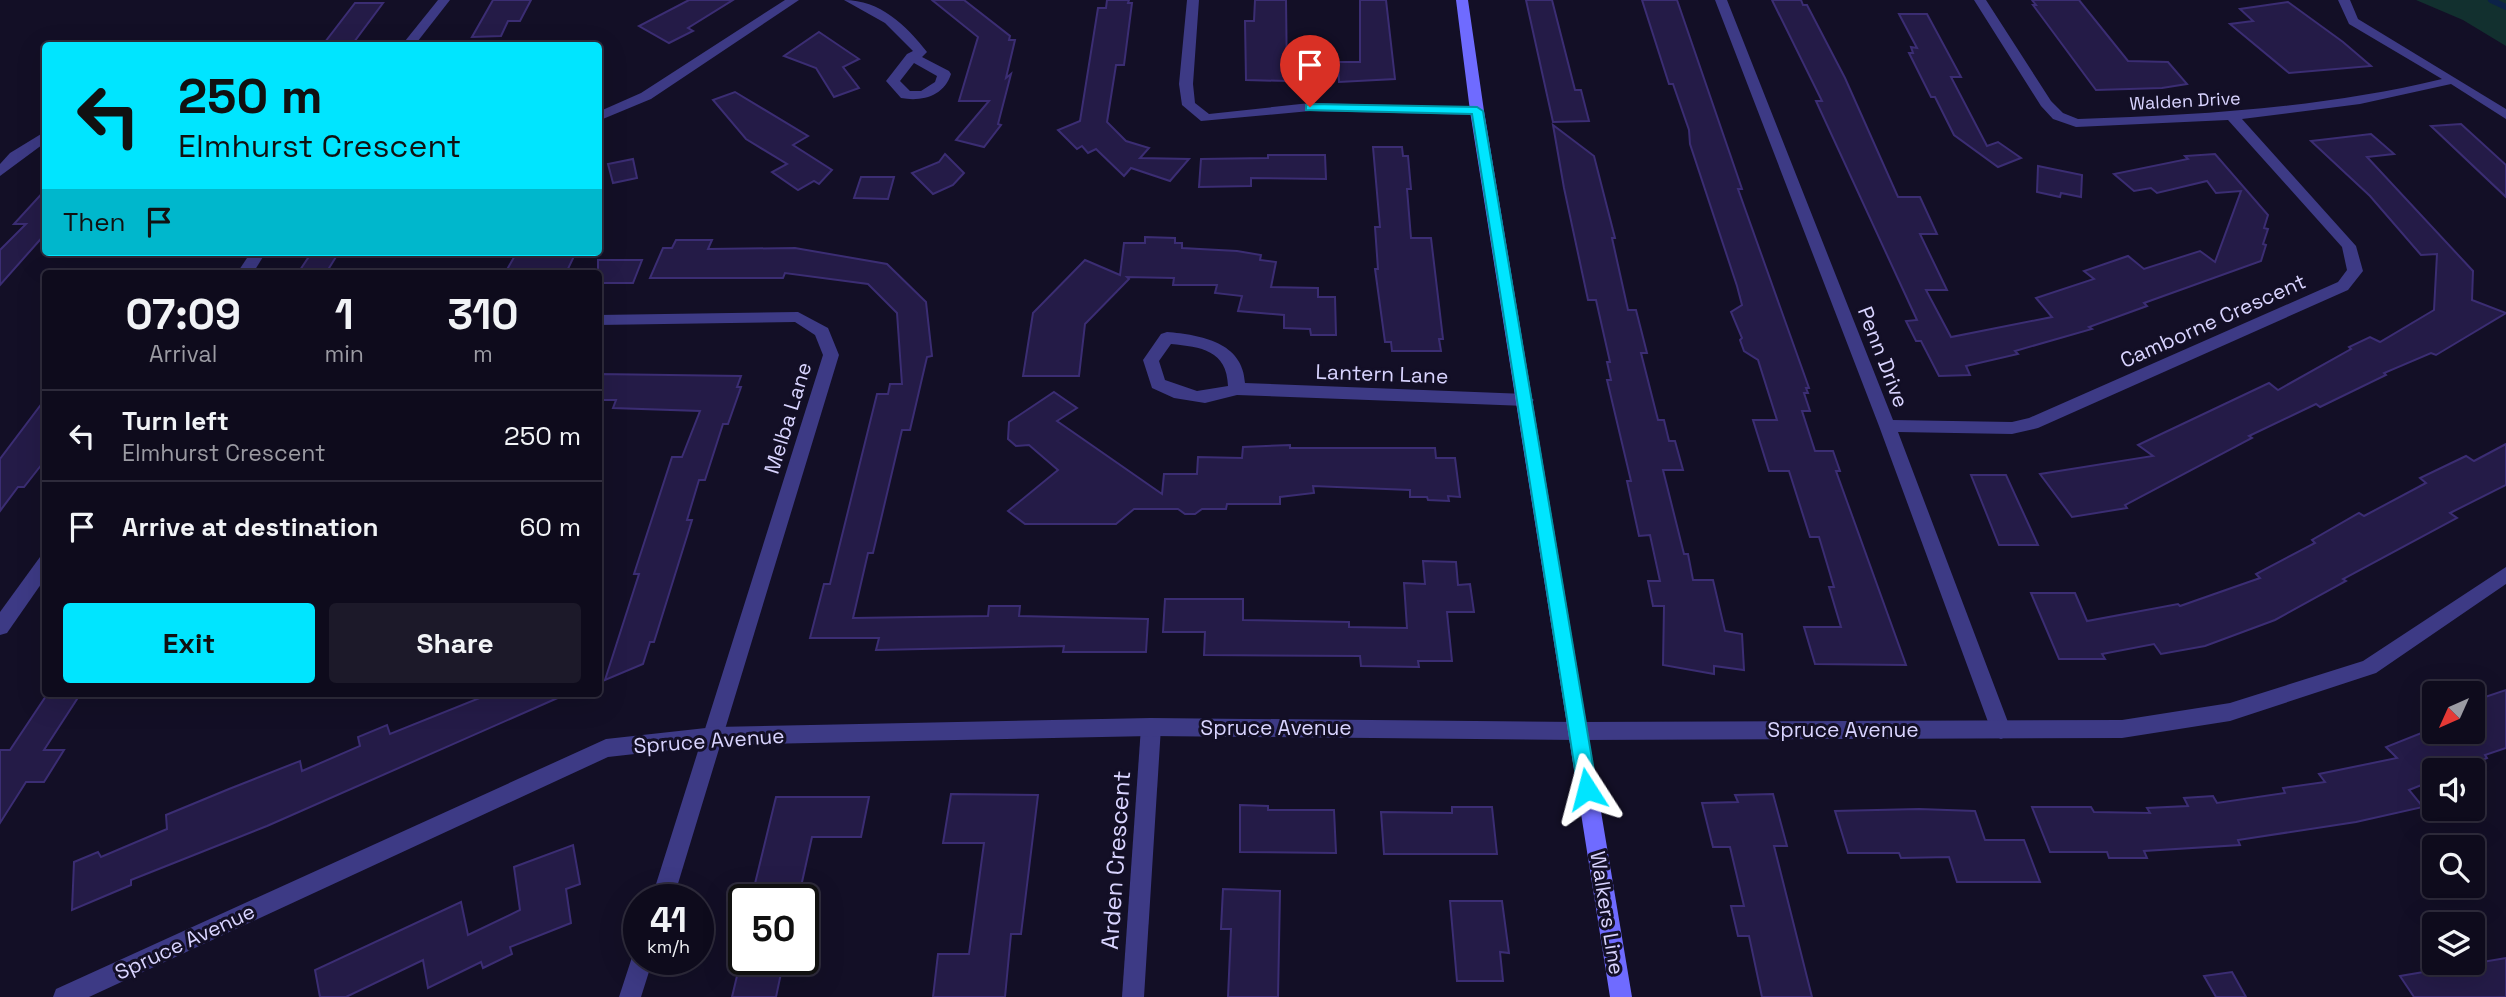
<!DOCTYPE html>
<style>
:root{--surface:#0e0b1c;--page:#1c1929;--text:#f1f3f6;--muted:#9b9ba3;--line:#2e2b3b;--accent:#00e5ff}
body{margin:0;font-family:"Space Grotesk",sans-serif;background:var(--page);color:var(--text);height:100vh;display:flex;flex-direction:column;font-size:26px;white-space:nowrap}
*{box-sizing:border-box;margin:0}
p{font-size:23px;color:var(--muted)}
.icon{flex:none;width:38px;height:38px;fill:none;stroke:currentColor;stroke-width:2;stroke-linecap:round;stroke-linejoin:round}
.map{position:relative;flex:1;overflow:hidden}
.drawer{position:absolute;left:42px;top:270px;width:560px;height:427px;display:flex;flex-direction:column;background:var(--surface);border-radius:7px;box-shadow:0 7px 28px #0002,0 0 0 2px var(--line)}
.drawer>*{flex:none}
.banner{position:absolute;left:42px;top:42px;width:560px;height:214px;border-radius:7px;box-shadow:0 7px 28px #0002,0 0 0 2px var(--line);background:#00e5ff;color:#111;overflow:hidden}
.needle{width:46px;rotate:225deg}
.controls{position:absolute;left:2422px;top:681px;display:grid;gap:14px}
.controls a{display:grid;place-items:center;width:63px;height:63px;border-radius:7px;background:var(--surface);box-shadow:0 7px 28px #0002,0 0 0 2px var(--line);font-size:35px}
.speed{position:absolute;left:623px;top:884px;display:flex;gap:14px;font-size:35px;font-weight:700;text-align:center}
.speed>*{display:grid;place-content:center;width:91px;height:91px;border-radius:50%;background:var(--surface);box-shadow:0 7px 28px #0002,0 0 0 2px var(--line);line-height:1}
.speed small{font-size:18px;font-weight:400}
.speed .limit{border:4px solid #111;border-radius:10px;background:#fff;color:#111}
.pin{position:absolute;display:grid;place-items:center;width:60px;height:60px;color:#fff;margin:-72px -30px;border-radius:50% 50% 50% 0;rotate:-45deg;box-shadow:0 0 7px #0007}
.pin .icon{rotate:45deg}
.me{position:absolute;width:77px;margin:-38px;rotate:351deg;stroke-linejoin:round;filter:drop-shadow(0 0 5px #0008)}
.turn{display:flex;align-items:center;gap:24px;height:147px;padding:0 21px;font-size:32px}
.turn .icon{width:91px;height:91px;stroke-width:2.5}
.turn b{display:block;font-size:49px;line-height:60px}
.then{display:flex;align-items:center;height:66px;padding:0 21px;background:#0003;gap:14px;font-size:26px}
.eta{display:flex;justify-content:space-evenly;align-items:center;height:119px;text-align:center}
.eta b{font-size:42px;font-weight:700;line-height:49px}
.action{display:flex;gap:14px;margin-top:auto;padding:14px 21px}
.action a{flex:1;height:80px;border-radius:7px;background:var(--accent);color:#111;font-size:28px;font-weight:700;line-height:80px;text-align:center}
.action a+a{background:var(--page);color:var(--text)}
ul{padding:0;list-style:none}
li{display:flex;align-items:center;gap:21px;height:91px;padding:0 21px;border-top:2px solid var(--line)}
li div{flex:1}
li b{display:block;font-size:26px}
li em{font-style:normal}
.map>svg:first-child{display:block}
.green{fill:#12302f}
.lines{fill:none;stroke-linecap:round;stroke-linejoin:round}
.stream{stroke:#0c2248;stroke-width:6}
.building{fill:#241b47;stroke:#3b2d73;stroke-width:2}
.minor{fill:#3d3a85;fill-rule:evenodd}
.tertiary{fill:#3d3a85;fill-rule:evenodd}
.secondary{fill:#6f6bff;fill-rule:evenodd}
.route{fill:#00e5ff;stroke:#0095a6;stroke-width:2}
.labels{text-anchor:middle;stroke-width:6;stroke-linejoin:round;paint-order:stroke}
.far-street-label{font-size:18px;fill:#d9d4ff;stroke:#130f26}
.street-label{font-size:21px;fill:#d9d4ff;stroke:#130f26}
.near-street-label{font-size:24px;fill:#d9d4ff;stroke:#130f26}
</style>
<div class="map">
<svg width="2506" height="997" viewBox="0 0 2506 997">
<rect width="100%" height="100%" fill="#130f26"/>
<!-- green -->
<path class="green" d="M2416 0H2506V46L2463 20Z"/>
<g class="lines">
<!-- stream -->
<path class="stream" d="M2491 0 2506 7"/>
</g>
<!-- building -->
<g class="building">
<path d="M493 0H531L520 21H508L501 36 472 37Z"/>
<path d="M689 0H733L688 28 693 31 669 43 639 26Z"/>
<path d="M932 0H964L1010 36 1009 40H1015L1006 78 1011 74 998 124 1001 125 984 147 956 140 989 101H959L978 37Z"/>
<path d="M1107 0H1129L1128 3H1132L1124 65H1116L1107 122 1126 141 1149 148 1140 158 1189 159 1170 181 1131 168 1124 176 1096 149 1088 153 1082 146 1077 149 1058 130 1080 121 1098 8H1106Z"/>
<path d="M1255 0H1286L1287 81 1246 80 1245 21H1254Z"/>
<path d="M1360 0H1386L1395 79 1339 82 1338 62H1360Z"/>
<path d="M1526 0H1552L1575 90H1581L1589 121 1553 122Z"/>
<path d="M1642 0H1677L1742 189H1738L1809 388H1806L1808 393H1804L1810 411H1802L1815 451H1833L1840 471H1836L1906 665 1815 664 1804 627H1841L1829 587H1834L1819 537H1810L1789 471H1769L1753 420H1777L1758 360 1744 351 1740 340 1742 338 1731 312 1742 305 1737 286 1690 144 1689 130 1673 84H1669Z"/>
<path d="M1772 0H1801L1803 5H1807L1845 78 1898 197H1920L1937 234H1920L1947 290H1926L1951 337 2052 317 2036 298 2094 279 2084 271 2128 256 2144 269 2200 251 2215 262 2241 191 2216 193 2207 181 2157 193 2151 188 2134 191 2114 174 2188 159 2185 156 2215 154 2268 215 2264 228 2268 229 2263 244 2266 245 2261 261 2144 303 2147 306 2089 327 2092 329 2015 351 2018 354 1966 366 1970 375 1939 376 1921 341H1916L1906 321 1917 320 1816 101H1822Z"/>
<path d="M2032 0H2079L2128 61 2168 62 2187 84 2162 88 2096 90 2033 5H2036Z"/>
<path d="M2288 2 2343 42 2371 66 2289 73 2230 24 2253 21 2240 9Z"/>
<path d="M355 3H383L351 46H322Z"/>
<path d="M1899 14H1927L1961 77H1951L1987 146 1998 142 2021 158 1998 167 1954 135 1935 97H1931L1909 53H1913L1911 47 1917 48Z"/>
<path d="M819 32 859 59 843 67 859 88 834 97 816 68 784 56Z"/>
<path d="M735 92 808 136 793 145 832 170 819 184 814 181 798 190 772 172 787 164 746 139 713 100Z"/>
<path d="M2461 124 2506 165V197L2431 126Z"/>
<path d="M1553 125 1594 156 1615 238H1612L1628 310H1636L1647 353H1641L1658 420H1664L1669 441H1675L1683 470H1663L1684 554H1688L1693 580H1713L1725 631 1742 634 1744 670 1714 666V674L1663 665 1664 606H1653L1648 581H1660L1650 535 1639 536 1627 481H1631L1607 380H1611L1607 362H1610L1596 300H1588L1564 188Z"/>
<path d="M2371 134 2394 154 2367 157 2473 271 2472 300 2506 313 2436 355 2431 353 2384 373 2386 375 2320 407 2316 404 2249 436 2252 438 2125 505 2127 508 2072 517 2040 474 2153 456 2138 445 2269 383 2278 390 2351 349 2349 347 2370 337 2380 342 2434 310 2437 254 2421 255 2370 196 2311 141Z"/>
<path d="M1373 147H1402L1403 156H1408L1411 189H1407L1411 238H1431L1443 339H1439L1441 351H1392L1391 342H1385L1375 269H1378L1375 227H1380Z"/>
<path d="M945 154 964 173 953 185 933 194 912 173 939 162Z"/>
<path d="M1268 155H1325L1326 179 1251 178V186L1199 187 1201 159 1268 158Z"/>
<path d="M633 159 637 178 613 183 608 164Z"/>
<path d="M2038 166 2082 175 2081 197 2061 193 2060 197 2037 192Z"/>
<path d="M861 177H894L888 199 854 198Z"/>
<path d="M46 189V233L0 285V250L26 224H14Z"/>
<path d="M1145 237 1175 238V243H1182V248L1237 251 1261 255 1260 260 1276 262 1271 287 1318 288V297H1335L1336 335H1311L1310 329 1284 328V315L1238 311 1242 296 1215 293 1217 285H1173L1174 278 1127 277 1129 279 1085 324 1079 376H1023L1033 313 1085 260 1120 275 1124 243H1145Z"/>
<path d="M676 240H712L708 249 795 248 887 264 926 302 932 356 927 357 910 430H902L873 553H868L853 618 988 616 989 606H1020L1019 616 1148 619 1146 652H1063L1064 646 876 650 879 638H810L824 584H830L877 394H888L890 384H902L897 313 868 284 785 273 783 278H650L663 248H672Z"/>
<path d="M312 252H339L326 273H298Z"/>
<path d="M517 252H576L566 273H505Z"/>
<path d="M598 260H642L633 283H598Z"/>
<path d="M598 374 741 376 737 387H741L728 424H723L705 480H699L687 520H692L654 642H650L643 664 605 680 639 574H634L672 457H682L700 411 613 408 616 400H598Z"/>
<path d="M1054 392 1077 408 1057 421 1162 494 1164 474H1197L1198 457 1242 458 1243 447 1290 445V448H1435L1436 458H1455L1460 497 1448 496 1449 501 1428 500 1427 497H1410V490L1313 486 1314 493 1280 497V504H1227L1226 509H1202L1195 514H1185L1178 509H1134L1116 524H1025L1008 511 1058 470 1029 445 1016 446 1008 439 1009 422Z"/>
<path d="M46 398V459L24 487H18L0 511V459Z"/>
<path d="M2506 444V485L2450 513 2457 518 2343 579 2346 581 2275 620 2205 646 2161 654 2154 644 2102 654 2105 659H2059L2031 593H2075L2087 621 2178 604 2180 606 2260 578 2256 574 2315 543 2312 540 2359 513 2364 516 2426 483 2420 478 2466 456 2474 461Z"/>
<path d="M1971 475H2006L2038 545H1999Z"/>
<path d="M1423 561 1456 562 1458 585 1470 584 1474 612H1447L1452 661H1418L1419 667 1361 666 1360 656 1204 655 1205 632H1163L1165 599H1243V620L1349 622V627L1407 628 1404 583 1425 584Z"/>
<path d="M2506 690V748L2485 755 2487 758 2458 770H2434V780L2409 790 2423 807 2356 822 2238 840 2240 845 2144 851 2147 858H2109L2107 852H2050L2032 807H2091L2094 812 2150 813 2147 808 2188 806 2184 798 2213 796 2217 803 2285 793 2283 788 2325 782 2319 774 2397 758 2386 747 2434 728V732H2473V701Z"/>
<path d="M48 693H81L44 750H64L44 782H26L0 823V750H10Z"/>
<path d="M492 693H569L267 826 131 880V885L72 910 74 862 98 852 101 857 167 829 166 815 229 789 300 761 302 771 360 746 358 737 387 725 390 734Z"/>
<path d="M951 794 1038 795 1021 934H1011L1005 997H933L938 954H969L984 843H943Z"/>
<path d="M1773 794 1787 846H1774L1812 997H1762L1749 936H1738L1731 906H1744L1730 847H1713L1702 803 1738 802 1735 795Z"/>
<path d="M776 797H869L861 837H812L798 900H751Z"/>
<path d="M1240 805 1268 806V810H1334L1336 853 1240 852Z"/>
<path d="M1452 807H1492L1497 854H1384L1381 812 1452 813Z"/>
<path d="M1919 809 1975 811 1985 840H2024L2040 882H1957L1949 857 1901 858 1899 853H1848L1835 811Z"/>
<path d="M573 845 580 884 566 889 571 923 510 947 512 954 483 968 481 962 428 988 423 960 346 997H320L315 970 461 902 468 935 520 910 514 867Z"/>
<path d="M1223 889 1280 891 1278 997H1228L1231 929H1221Z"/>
<path d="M1450 901H1502L1509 953 1500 952 1503 981H1457Z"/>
<path d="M2506 958V997H2414L2400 976Z"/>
<path d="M741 959H784L776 997H732Z"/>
<path d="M2232 972 2246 997H2216L2204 976Z"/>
</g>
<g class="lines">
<!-- minor -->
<g class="minor">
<path d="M438 0H450L414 46H401Z"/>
<path d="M785 0H799L651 99 598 121V112L641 93Z"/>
<path d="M844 0C880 0 906 25 927 52L922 57 949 71 951 74C944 96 922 102 901 98L886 81 907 54 913 51 885 23ZM914 63 937 76 935 82 921 91H910L900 81Z"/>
<path d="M1187 0H1199L1193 84 1195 103 1209 114 1310 103 1477 107 1484 111 1477 115 1310 111 1201 121 1182 105 1179 84Z"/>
<path d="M1715 0H1727L1893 420 2012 422 2029 418 2338 282 2347 270 2342 247 2228 120 2076 127 2053 119 2041 106 1974 0H1986L2051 101 2063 113 2078 119C2200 115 2322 108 2442 79L2349 24 2338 0H2350L2358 19 2506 109V119L2451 84 2360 104 2242 119 2356 246 2363 271 2348 290 2038 428 2012 434 1898 432 2011 730 2008 736 2001 739 1994 736 1991 730 1879 426Z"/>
<path d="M46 131V142L0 176V164L10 153Z"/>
<path d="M251 252H266L253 273H237Z"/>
<path d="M798 312 828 328 839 355 673 900H651L823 355 815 335 795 322 598 325V315Z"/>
<path d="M1167 332C1201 335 1243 342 1245 383L1526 394 1534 400 1526 406 1237 395 1205 403 1174 398 1152 388 1143 360 1161 334ZM1171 344C1201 347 1227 350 1228 386L1197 391 1165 380 1159 361Z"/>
<path d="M46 555V577L7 633 0 635V612L40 557Z"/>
<path d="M1151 718 1158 721 1161 727 1144 997H1122L1141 727 1144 721Z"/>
<path d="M639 949V959H653L641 997H619L634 951Z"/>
</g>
<!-- tertiary -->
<path class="tertiary" d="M2506 567V584L2376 673 2230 721 2122 738 1578 740 1151 736 715 745 608 757 89 997H53L56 989 606 739 715 727 1151 718 1578 722 2122 720 2230 703 2363 661Z"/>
<!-- secondary -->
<path class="secondary" d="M1456 0H1468L1484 111 1632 997H1610L1470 111Z"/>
</g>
<!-- route -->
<path class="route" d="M1310 104 1477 107 1483 111 1597 789 1594 795 1587 798 1581 795 1578 789 1472 114 1306 110V105Z"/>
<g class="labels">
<!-- far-street labels -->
<g class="far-street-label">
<text transform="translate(2185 101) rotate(-3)" y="6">Walden Drive</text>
</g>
<!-- street labels -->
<g class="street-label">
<text transform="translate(2213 321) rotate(-24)" y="7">Camborne Crescent</text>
<text transform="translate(1883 357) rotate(69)" y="7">Penn Drive</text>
<text transform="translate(1382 374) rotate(2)" y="7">Lantern Lane</text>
<text transform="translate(788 418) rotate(-73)" y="7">Melba Lane</text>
<text x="1276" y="735">Spruce Avenue</text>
<text x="1843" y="737">Spruce Avenue</text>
<text transform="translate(709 741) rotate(-4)" y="7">Spruce Avenue</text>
<text transform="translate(1607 913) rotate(81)" y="7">Walkers Line</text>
<text transform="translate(185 942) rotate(-25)" y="7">Spruce Avenue</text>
</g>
<!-- near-street labels -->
<g class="near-street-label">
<text transform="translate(1116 860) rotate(-86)" y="8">Arden Crescent</text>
</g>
</g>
</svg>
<div class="controls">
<a><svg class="needle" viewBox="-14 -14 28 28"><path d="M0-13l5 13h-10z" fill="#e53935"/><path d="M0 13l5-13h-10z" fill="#9b9ba3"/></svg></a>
<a><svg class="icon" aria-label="sound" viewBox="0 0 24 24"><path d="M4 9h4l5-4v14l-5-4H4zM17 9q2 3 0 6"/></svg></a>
<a><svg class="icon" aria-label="search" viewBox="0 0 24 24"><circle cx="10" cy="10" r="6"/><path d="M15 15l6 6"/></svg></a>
<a><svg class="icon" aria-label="layers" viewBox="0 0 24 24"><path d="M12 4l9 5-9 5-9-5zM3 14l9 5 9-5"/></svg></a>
</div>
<div class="speed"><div>41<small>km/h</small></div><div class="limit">50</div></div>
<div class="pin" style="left:1310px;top:107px;background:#d93025"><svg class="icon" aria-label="arrive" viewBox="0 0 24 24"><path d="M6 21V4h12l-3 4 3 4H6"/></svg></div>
<svg class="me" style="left:1587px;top:789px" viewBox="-20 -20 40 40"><path d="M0-17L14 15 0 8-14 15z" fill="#00e5ff" stroke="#fff" stroke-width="4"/></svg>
<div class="banner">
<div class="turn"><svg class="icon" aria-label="left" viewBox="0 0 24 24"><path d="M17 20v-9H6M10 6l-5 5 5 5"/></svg><div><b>250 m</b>Elmhurst Crescent</div></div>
<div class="then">Then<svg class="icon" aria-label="arrive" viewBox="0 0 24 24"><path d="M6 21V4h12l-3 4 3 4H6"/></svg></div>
</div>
<section class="drawer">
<div class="eta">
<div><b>07:09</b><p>Arrival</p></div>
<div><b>1</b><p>min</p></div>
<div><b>310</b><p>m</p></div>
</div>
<ul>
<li><svg class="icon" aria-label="left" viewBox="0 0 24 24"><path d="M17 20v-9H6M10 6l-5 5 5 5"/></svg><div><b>Turn left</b><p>Elmhurst Crescent</p></div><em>250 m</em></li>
<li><svg class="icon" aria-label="arrive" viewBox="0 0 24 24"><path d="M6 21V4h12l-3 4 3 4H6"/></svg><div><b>Arrive at destination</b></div><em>60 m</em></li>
</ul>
<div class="action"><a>Exit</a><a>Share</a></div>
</section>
</div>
